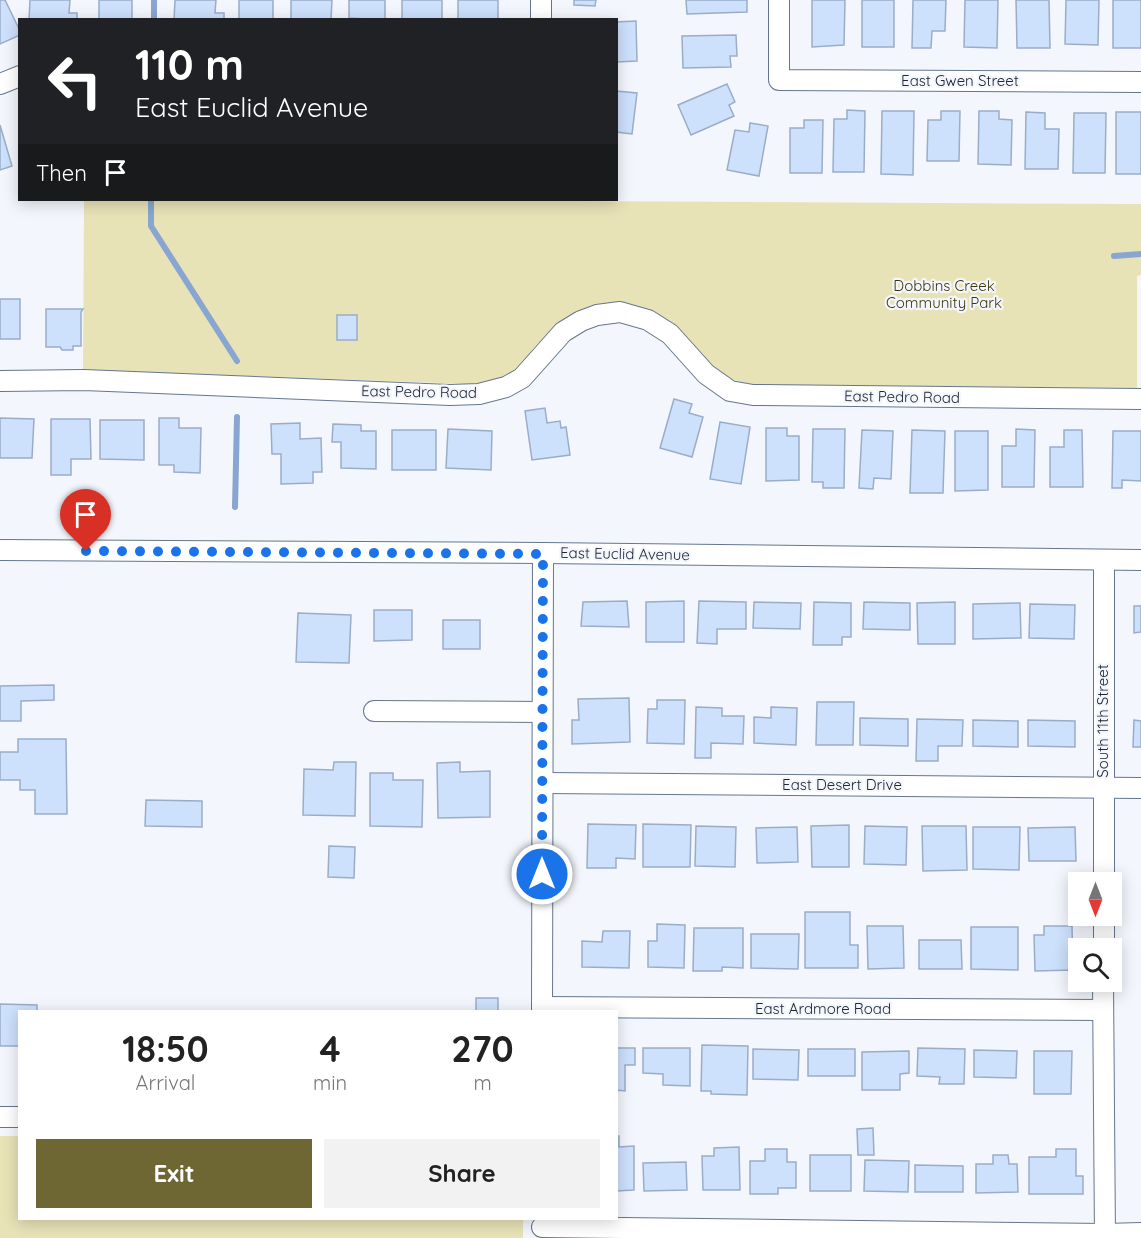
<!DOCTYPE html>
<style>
:root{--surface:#fff;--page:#f2f2f2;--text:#222;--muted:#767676;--accent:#6e6633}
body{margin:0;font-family:Quicksand,sans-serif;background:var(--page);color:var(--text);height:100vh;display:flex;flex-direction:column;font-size:22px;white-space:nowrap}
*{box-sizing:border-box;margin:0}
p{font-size:20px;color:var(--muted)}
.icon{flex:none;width:33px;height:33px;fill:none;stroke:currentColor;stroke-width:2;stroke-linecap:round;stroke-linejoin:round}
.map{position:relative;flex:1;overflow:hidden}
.sheet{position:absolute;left:18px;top:1010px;width:600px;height:210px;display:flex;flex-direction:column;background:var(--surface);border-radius:0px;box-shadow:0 3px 15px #0003}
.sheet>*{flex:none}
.hud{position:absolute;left:18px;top:18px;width:600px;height:183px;border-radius:0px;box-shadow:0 3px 15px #0003;background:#202124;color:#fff;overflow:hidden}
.needle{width:39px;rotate:180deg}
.buttons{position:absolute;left:1068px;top:872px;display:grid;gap:12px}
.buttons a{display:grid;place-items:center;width:54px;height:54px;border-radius:0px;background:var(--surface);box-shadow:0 3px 15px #0003;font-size:30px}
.pin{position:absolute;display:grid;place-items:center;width:51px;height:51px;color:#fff;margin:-62px -26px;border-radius:50% 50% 50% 0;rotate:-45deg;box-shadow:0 0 6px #0007}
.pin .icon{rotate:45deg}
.me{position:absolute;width:66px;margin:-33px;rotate:0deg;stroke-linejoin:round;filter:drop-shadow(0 0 4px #0008)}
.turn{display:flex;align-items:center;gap:21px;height:126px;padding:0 18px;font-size:27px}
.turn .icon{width:78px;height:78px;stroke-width:2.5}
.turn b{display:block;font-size:42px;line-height:51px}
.then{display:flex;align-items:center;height:57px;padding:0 18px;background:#0003;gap:12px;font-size:22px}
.eta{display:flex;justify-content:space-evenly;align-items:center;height:102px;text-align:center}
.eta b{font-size:36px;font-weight:700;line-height:42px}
.button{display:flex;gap:12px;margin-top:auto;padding:12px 18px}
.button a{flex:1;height:69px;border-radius:0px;background:var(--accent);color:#fff;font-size:24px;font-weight:700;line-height:69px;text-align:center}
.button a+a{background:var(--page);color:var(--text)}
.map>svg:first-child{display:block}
.green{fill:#e8e2b7}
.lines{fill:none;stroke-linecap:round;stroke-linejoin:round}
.stream{stroke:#88a6d1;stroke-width:6}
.building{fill:#cde0fc;stroke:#9aadc8;stroke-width:1.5}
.street-casing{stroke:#64768f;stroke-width:22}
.street{stroke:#fff;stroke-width:20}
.route{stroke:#1a73e8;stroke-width:10;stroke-dasharray:0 18}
.labels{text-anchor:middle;stroke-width:4.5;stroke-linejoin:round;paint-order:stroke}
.street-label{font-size:15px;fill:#202732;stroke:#f3f7fd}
.park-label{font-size:15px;fill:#3b3508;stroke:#f3f7fd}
</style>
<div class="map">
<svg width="1141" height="1238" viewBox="0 0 1141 1238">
<rect width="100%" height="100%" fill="#f3f7fd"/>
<!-- green -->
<g class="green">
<path d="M84 200H340L1141 204V275L1137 276V388L754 385 740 382 724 376 708 364 693 344 674 325 653 314 558 324 536 345 519 367 502 378 489 382 469 384 83 370Z"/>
<path d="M0 1136H19L20 1218H523V1238H0Z"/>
</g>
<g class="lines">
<!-- stream -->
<g class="stream">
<path d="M154 20V0"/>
<path d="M151 200V226L237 361"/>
<path d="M1114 256 1141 254"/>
<path d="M235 507 237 417"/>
</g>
</g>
<!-- building -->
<g class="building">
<path d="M0 0H5L20 31V35L0 44Z"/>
<path d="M30 0H70L69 13H77V20H29Z"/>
<rect x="99" y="0" width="33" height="20"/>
<path d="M175 0H216L215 13H224V20H174Z"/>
<rect x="239" y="0" width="34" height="20"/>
<path d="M291 0H332L331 20H291Z"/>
<path d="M349 0H385V20L349 18Z"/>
<rect x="402" y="0" width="40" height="20"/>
<rect x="458" y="0" width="40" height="20"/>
<path d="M574 0H596L595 6 574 5Z"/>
<path d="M686 0H747V12L687 14Z"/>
<path d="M812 0H845L844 45 812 47Z"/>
<rect x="862" y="0" width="32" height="47"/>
<path d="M913 0H946L945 31H932L931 48H912Z"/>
<path d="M965 0H998L997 48 964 47Z"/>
<path d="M1016 0H1049L1050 48H1017Z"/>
<path d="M1066 0H1099L1098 45 1065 44Z"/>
<rect x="1113" y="0" width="28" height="48"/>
<path d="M636 21 637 61 616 62V22Z"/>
<path d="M736 35 737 56H730L731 67 683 68 682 36Z"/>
<path d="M727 84 735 102 729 105 734 116 691 135 678 105Z"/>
<path d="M616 91 637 93 632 134 616 132Z"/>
<path d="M847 110 865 111 864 172H833L834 119H847Z"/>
<path d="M882 111H914L913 175 881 174Z"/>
<path d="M941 111H960L959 161H927L928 120H941Z"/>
<path d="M979 111H999V119L1012 120 1011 165 978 164Z"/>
<path d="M1026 112 1045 113V129H1059L1058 169H1025Z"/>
<rect x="1116" y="112" width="25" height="62"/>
<path d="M1074 113H1106L1105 173H1073Z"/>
<path d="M804 120H823L822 173H790V128H804Z"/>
<path d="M750 123 768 126 759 176 727 170 735 130 749 132Z"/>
<path d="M0 125 12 166 0 170Z"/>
<rect x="0" y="299" width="20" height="40"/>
<path d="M46 309H83L81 312V346H73V350H62L60 347H46Z"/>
<rect x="337" y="315" width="20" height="25"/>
<path d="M674 399 692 404 689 413 703 417 692 457 660 448Z"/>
<path d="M545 408 547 423 560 421 561 428 566 427 570 455 532 460 525 411Z"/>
<path d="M0 418 34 419 32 458H0Z"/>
<path d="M159 418H179V428H201L200 473 174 472V465H159Z"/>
<path d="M51 419H90L91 459H71V475H51Z"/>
<path d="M100 420H144V460L100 459Z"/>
<path d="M720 422 750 427 741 484 710 479Z"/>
<path d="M300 423V439L321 438 322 472H313V483L281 484V454H272L271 424Z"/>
<path d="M333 424 361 425V431H376V469L341 468V442H332Z"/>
<path d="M766 428H787V436H799V480L766 481Z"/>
<path d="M448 429 492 431 491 470 446 468Z"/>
<path d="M813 429H845L844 488H823V482H812Z"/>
<path d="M1016 429 1035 430 1034 487H1002V446H1016Z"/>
<rect x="392" y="430" width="44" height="40"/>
<path d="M862 430 893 431 891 479 874 478 873 489 859 488Z"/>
<path d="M912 430 945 431 943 493H910Z"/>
<path d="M1064 430H1082L1083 487H1050V447H1064Z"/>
<path d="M955 431H988V490L955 491Z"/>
<path d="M1113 431H1141V481L1122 480V488H1112Z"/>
<path d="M627 601 629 627 581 626 583 602Z"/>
<path d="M684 601V642H646V602Z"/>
<path d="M699 601 746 602V629H717V644L697 643Z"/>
<path d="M754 602 801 603 800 629 753 628Z"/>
<path d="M814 602 851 603V637H842V645H813Z"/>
<path d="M864 602 910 603V630L863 629Z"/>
<path d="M955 602V644H918L917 603Z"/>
<path d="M1020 603 1021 638 973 639V604Z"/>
<path d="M1030 604 1075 605 1074 639 1029 638Z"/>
<path d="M1134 606H1141V632L1134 633Z"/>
<path d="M374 610H412V640L374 641Z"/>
<path d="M298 613 351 615 349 663 296 662Z"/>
<rect x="443" y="620" width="37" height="29"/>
<path d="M54 685V700L21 701V721H0V686Z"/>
<path d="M629 698 630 742 572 744V720H579L578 699Z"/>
<path d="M657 700H685L684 744 647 743 648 709H657Z"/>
<path d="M817 702H854L853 745H816Z"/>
<path d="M696 707 722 708V716H744L743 744 711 743V758H695Z"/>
<path d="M771 707 797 708 796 745 754 743V717L771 718Z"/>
<path d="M860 718 908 719V746L860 745Z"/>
<path d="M917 719 963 720 962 746H938V761H916Z"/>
<path d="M973 720 1018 721V747L973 746Z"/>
<path d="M1028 720 1075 721V747L1028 746Z"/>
<path d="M1134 720 1141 721V747H1133Z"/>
<path d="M18 739H66L67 814H35V790H20V780H0V752H18Z"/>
<path d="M334 762H356L355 816 303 815 304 769 333 770Z"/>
<path d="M460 762V772L490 771V817L438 818 437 763Z"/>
<path d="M370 773H393V780H423L422 827 370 826Z"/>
<path d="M146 800 202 801V827L145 826Z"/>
<path d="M588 824 636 825 635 859 616 858V868H587Z"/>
<path d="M643 824 691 825 690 867H643Z"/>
<path d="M849 825V867H812L811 826Z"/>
<path d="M696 826 736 827 735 867 695 866Z"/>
<path d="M865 826 907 827 906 865 864 864Z"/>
<path d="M922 826H966L967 870 923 871Z"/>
<path d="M797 827 798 862 757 863 756 828Z"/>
<path d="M973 827H1020L1019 870 973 869Z"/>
<path d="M1075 827 1076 861H1029L1028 828Z"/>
<path d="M329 846 355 847 354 878 328 877Z"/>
<path d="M805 912H850V945H858V968H805Z"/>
<path d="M657 924 685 925 684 968 648 967V941H657Z"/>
<path d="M867 926H903L904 968 868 969Z"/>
<path d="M1044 926H1072L1073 970 1035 971 1034 935H1044Z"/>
<path d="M971 927H1018V970L971 969Z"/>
<path d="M694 928H743V968L722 967V971H693Z"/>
<path d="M603 931H630L629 968 582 967V941L602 942Z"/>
<path d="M751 934H799L798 969 751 968Z"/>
<path d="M919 940H961L962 969H919Z"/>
<rect x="476" y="998" width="22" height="13"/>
<path d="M0 1004 37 1005V1011H20V1046H0Z"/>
<path d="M702 1045 748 1046 747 1095 711 1094V1091H701Z"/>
<path d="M616 1048H635V1065H625V1091L616 1090Z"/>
<path d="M643 1048H690V1086L663 1085V1074L643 1073Z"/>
<path d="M918 1048 965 1049 964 1084H939L940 1077 917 1076Z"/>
<path d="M753 1049 799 1050 798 1080 753 1079Z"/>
<rect x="808" y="1049" width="47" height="27"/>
<path d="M974 1050 1017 1051 1016 1078 974 1077Z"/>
<path d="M909 1051V1073L900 1074V1090H862V1052Z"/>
<path d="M1034 1051H1072L1071 1094H1034Z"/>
<path d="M873 1128 874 1155H858L857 1129Z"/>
<path d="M616 1136H619V1147L634 1146V1190L616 1191Z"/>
<path d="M739 1147 740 1190H703L702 1156H714V1148Z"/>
<path d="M765 1149H787V1162H796V1188H778V1194H750V1161H765Z"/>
<path d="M1056 1149H1076V1176H1083V1194H1029V1157H1056Z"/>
<rect x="810" y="1155" width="41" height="36"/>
<path d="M993 1155H1008L1009 1164H1017L1018 1192 976 1193V1164H993Z"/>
<path d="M865 1160 909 1161 908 1192 864 1191Z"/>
<path d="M686 1162 687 1190 644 1191 643 1163Z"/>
<path d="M915 1165 963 1166V1192H915Z"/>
</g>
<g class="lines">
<!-- street casing -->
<g class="street-casing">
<g id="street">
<path d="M779 0V80L1141 82"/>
<path d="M541 20V0"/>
<path d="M0 84 20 76"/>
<path d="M0 381 84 380 450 395 479 394 506 387 522 378 563 332 581 321 597 315 620 312 648 320 670 334 706 374 730 391 753 395 1141 399"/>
<path d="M0 550 543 553 1141 560"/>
<path d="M1104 560V882"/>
<path d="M374 711 542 712"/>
<path d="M543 783 1141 788"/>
<path d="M1104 948V915"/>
<path d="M1103 981 1105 1238"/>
<path d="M542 1007 1103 1010"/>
<path d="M542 1011 543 553"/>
<path d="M0 1117H20"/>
<path d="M542 1227 1105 1234 1141 1233"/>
</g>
</g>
<!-- street -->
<use href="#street" class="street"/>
</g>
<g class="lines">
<!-- route -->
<path class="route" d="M86 551 543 554 542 874"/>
</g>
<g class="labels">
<!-- street labels -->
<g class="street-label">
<text x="960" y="86">East Gwen Street</text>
<text transform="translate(419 392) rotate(1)" y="5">East Pedro Road</text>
<text transform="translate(902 397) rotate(1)" y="5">East Pedro Road</text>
<text transform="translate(625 554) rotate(1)" y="5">East Euclid Avenue</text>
<text transform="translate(1103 721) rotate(-90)" y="5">South 11th Street</text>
<text x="842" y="790">East Desert Drive</text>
<text x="823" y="1014">East Ardmore Road</text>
</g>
<!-- park labels -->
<g class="park-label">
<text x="944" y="291">Dobbins Creek<tspan x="944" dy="17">Community Park</tspan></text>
</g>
</g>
</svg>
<div class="buttons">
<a><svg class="needle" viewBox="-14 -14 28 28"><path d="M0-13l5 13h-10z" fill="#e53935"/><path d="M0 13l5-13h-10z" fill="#767676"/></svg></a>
<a><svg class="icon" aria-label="search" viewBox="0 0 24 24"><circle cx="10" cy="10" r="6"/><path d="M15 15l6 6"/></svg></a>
</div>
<div class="pin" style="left:86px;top:551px;background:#d93025"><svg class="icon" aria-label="arrive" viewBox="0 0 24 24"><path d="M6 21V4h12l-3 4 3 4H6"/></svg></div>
<svg class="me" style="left:542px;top:874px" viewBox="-20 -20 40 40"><circle r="17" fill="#1a73e8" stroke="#fff" stroke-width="3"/><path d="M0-11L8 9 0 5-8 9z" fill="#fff"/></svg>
<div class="hud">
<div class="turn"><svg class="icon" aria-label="left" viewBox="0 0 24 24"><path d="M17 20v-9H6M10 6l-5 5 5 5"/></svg><div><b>110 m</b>East Euclid Avenue</div></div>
<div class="then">Then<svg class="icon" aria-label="arrive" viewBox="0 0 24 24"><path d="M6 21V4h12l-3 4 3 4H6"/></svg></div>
</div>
<section class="sheet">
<div class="eta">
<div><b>18:50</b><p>Arrival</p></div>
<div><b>4</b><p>min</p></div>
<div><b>270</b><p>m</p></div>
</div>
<div class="button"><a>Exit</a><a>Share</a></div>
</section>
</div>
